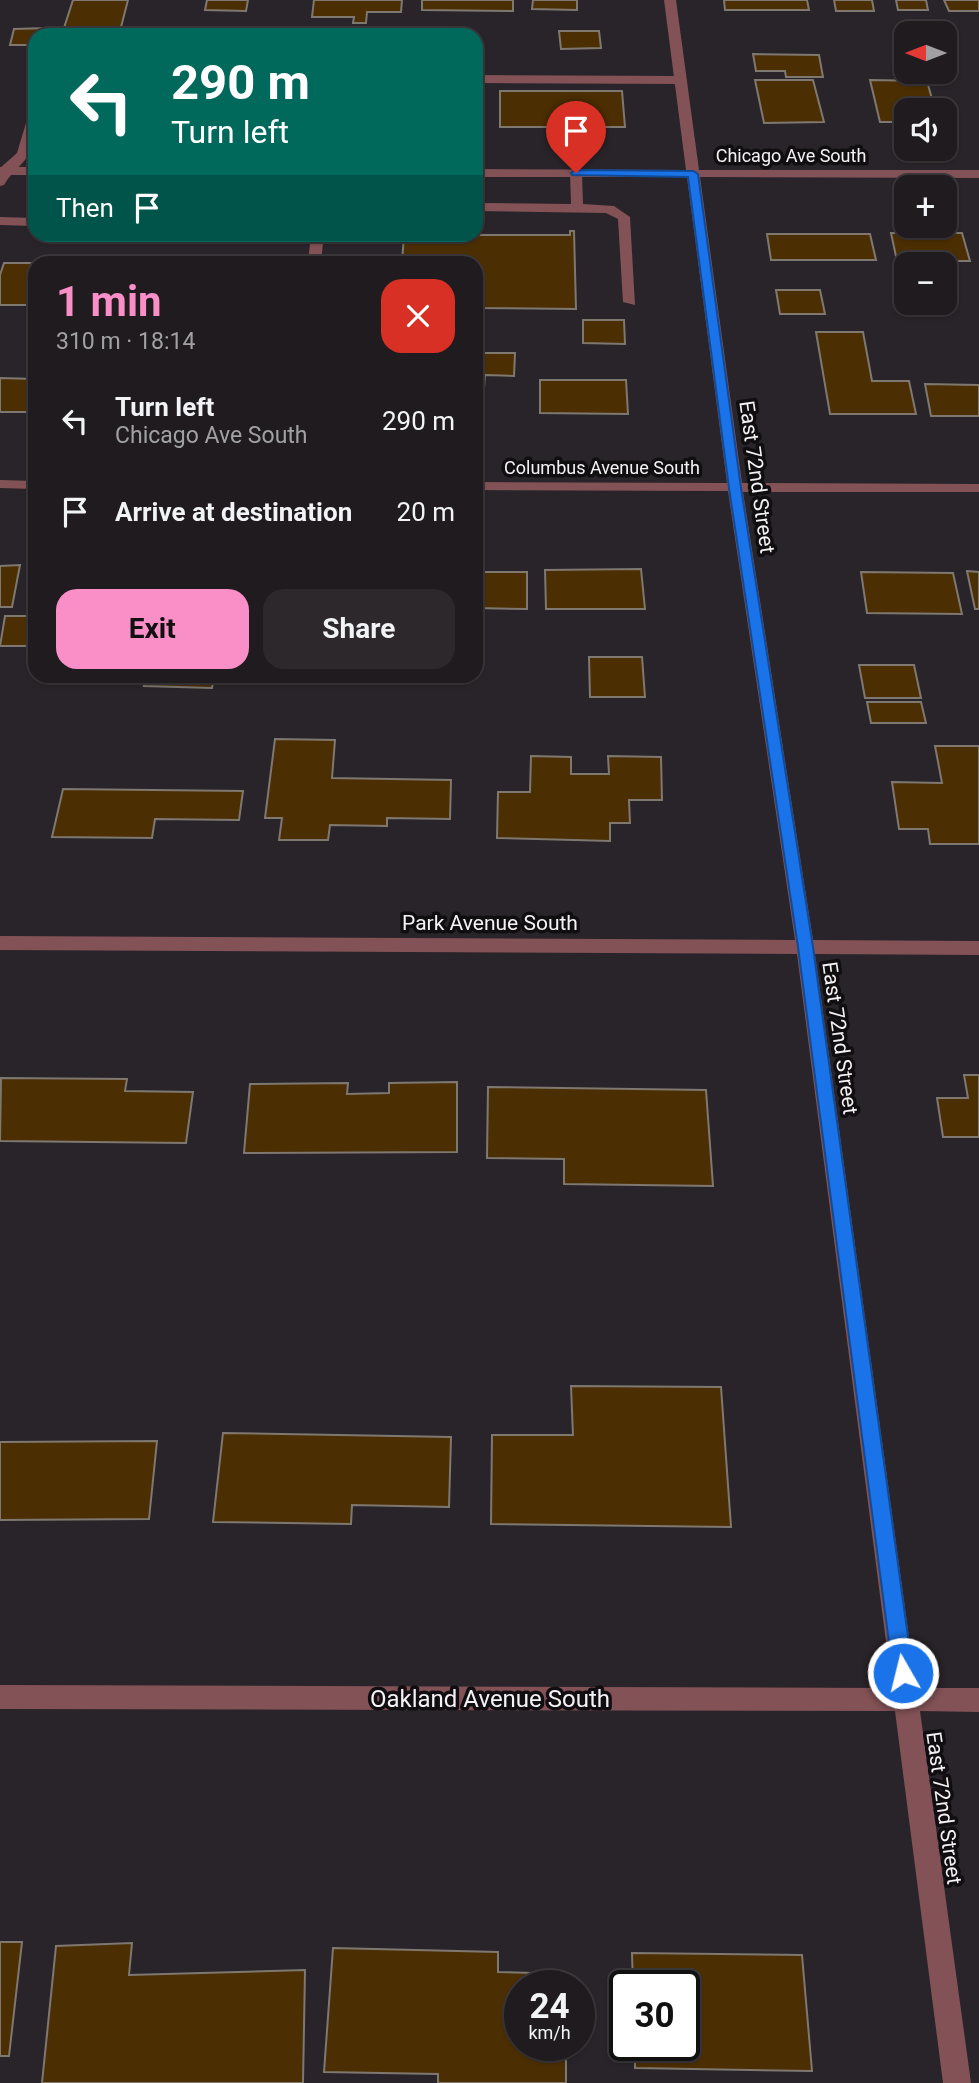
<!DOCTYPE html>
<meta charset="utf-8">
<style>
:root{--surface:#1f1b1f;--page:#2c282c;--text:#f1f3f6;--muted:#a1a1a4;--line:#3c393d;--accent:#fa8fc7}
body{margin:0;font-family:Roboto,sans-serif;background:var(--page);color:var(--text);height:100vh;display:flex;flex-direction:column;font-size:26px;white-space:nowrap}
*{box-sizing:border-box;margin:0}
p{font-size:23px;color:var(--muted)}
.icon{flex:none;width:38px;height:38px;fill:none;stroke:currentColor;stroke-width:2;stroke-linecap:round;stroke-linejoin:round}
.map{position:relative;flex:1;overflow:hidden}
.panel{position:absolute;left:28px;top:256px;width:455px;height:427px;display:flex;flex-direction:column;background:var(--surface);border-radius:21px;box-shadow:0 2px 5px #0004,0 0 0 2px var(--line)}
.panel>*{flex:none}
.top-card{position:absolute;left:28px;top:28px;width:455px;height:214px;border-radius:21px;box-shadow:0 2px 5px #0004,0 0 0 2px var(--line);background:#00695c;color:#fff;overflow:hidden}
.needle{width:46px;rotate:270deg}
.buttons{position:absolute;left:894px;top:21px;display:grid;gap:14px}
.buttons a{display:grid;place-items:center;width:63px;height:63px;border-radius:14px;background:var(--surface);box-shadow:0 2px 5px #0004,0 0 0 2px var(--line);font-size:35px}
.speed{position:absolute;left:504px;top:1970px;display:flex;gap:14px;font-size:35px;font-weight:700;text-align:center}
.speed>*{display:grid;place-content:center;width:91px;height:91px;border-radius:50%;background:var(--surface);box-shadow:0 2px 5px #0004,0 0 0 2px var(--line);line-height:1}
.speed small{font-size:18px;font-weight:400}
.speed .limit{border:4px solid #111;border-radius:10px;background:#fff;color:#111}
.pin{position:absolute;display:grid;place-items:center;width:60px;height:60px;color:#fff;margin:-72px -30px;border-radius:50% 50% 50% 0;rotate:-45deg;box-shadow:0 0 7px #0007}
.pin .icon{rotate:45deg}
.me{position:absolute;width:77px;margin:-38px;rotate:352deg;stroke-linejoin:round;filter:drop-shadow(0 0 5px #0008)}
.turn{display:flex;align-items:center;gap:24px;height:147px;padding:0 28px;font-size:32px}
.turn .icon{width:91px;height:91px;stroke-width:2.5}
.turn b{display:block;font-size:49px;line-height:60px}
.then{display:flex;align-items:center;height:66px;padding:0 28px;background:#0003;gap:14px;font-size:26px}
.round{display:grid;place-items:center;flex:none;width:74px;height:74px;border-radius:21px;background:var(--page)}
.headline{display:flex;align-items:center;justify-content:space-between;height:119px;padding:0 28px}
h1{font-size:42px;font-weight:700;line-height:52px;color:var(--accent)}
.button{display:flex;gap:14px;margin-top:auto;padding:14px 28px}
.button a{flex:1;height:80px;border-radius:21px;background:var(--accent);color:#111;font-size:28px;font-weight:700;line-height:80px;text-align:center}
.button a+a{background:var(--page);color:var(--text)}
ul{padding:0;list-style:none}
li{display:flex;align-items:center;gap:21px;height:91px;padding:0 28px}
li div{flex:1}
li b{display:block;font-size:26px}
li em{font-style:normal}
.map>svg:first-child{display:block}
.building{fill:#4c2e03;stroke:#7e7871;stroke-width:2}
.lines{fill:none;stroke-linecap:round;stroke-linejoin:round}
.service{fill:#835256;fill-rule:evenodd}
.minor{fill:#835256;fill-rule:evenodd}
.route{fill:#1a73e8;stroke:#114b97;stroke-width:2}
.labels{text-anchor:middle;stroke-width:7;stroke-linejoin:round;paint-order:stroke}
.far-street-label{font-size:18px;fill:#f5f1f5;stroke:#100e10}
.street-label{font-size:21px;fill:#f5f1f5;stroke:#100e10}
.near-street-label{font-size:24px;fill:#f5f1f5;stroke:#100e10}
</style>
<div class="map">
<svg width="979" height="2083" viewBox="0 0 979 2083">
<rect width="100%" height="100%" fill="#292429"/>
<!-- building -->
<g class="building">
<path d="M73 0H128L120 31H63Z"/>
<path d="M207 0H248L246 11 205 10Z"/>
<path d="M314 0H402L401 12H367L366 23H353L354 17H312Z"/>
<path d="M422 0H513V11L422 10Z"/>
<path d="M533 0H577V10L532 9Z"/>
<path d="M724 0H807L809 10H725Z"/>
<path d="M834 0H872L874 11H836Z"/>
<path d="M896 0H926L928 10H898Z"/>
<path d="M944 0H979V11H949Z"/>
<path d="M48 28 46 35H35V45H10L14 29Z"/>
<path d="M171 28 170 35H135L136 29Z"/>
<path d="M559 31H599L601 48 561 49Z"/>
<path d="M753 54 819 55 823 77H786L785 71H756Z"/>
<path d="M755 80H813L824 122 764 123Z"/>
<path d="M870 80 927 81 935 110H906V122H880Z"/>
<path d="M476 91H481L479 128H476Z"/>
<path d="M500 91H622L625 127H500Z"/>
<path d="M570 231H574L576 309 476 308V262H402L404 235H570Z"/>
<path d="M891 233H962L970 261H897Z"/>
<path d="M767 234H870L876 260H771Z"/>
<path d="M4 263H35V305H0V275Z"/>
<path d="M776 290H820L825 314H780Z"/>
<path d="M583 320H624L625 344 583 343Z"/>
<path d="M816 332H863L872 381H909L916 414H830Z"/>
<path d="M477 353H515L514 376 485 375 482 415H476Z"/>
<path d="M0 378 35 379V412H0Z"/>
<path d="M540 380H626L628 414 540 413Z"/>
<path d="M925 384 979 385V416H931Z"/>
<path d="M20 565 12 607H0V566Z"/>
<path d="M641 569 645 609H546L545 570Z"/>
<path d="M967 571 979 572V609H975Z"/>
<path d="M476 572H527V609L476 608Z"/>
<path d="M861 572 953 573 962 614 867 613Z"/>
<path d="M5 616H35V646H0Z"/>
<path d="M589 657H642L645 697H590Z"/>
<path d="M859 665H914L921 698H865Z"/>
<path d="M147 676H214L212 688 144 686Z"/>
<path d="M867 702H921L926 723H871Z"/>
<path d="M275 739 335 740 332 778 451 780 450 819 387 818V826L330 825 328 840H279L282 818H265Z"/>
<path d="M935 746H979V844H930L928 829H899L892 782 942 783Z"/>
<path d="M531 756 571 757V774H609L608 756 661 757 662 800H629L630 823H610V841L497 838 498 792H530Z"/>
<path d="M63 789 243 791 239 820 155 819 152 838 52 837Z"/>
<path d="M964 1075H979V1137H943L937 1098H968Z"/>
<path d="M1 1078 127 1079 125 1091 193 1092 186 1143 0 1141Z"/>
<path d="M457 1082V1152L244 1153 250 1084 348 1083 347 1094 389 1093V1083Z"/>
<path d="M488 1087 706 1090 713 1186 564 1184V1159L487 1158Z"/>
<path d="M571 1386 721 1387 731 1527 491 1524 492 1435H573Z"/>
<path d="M223 1433 451 1437 449 1507 352 1505 351 1524 213 1522Z"/>
<path d="M157 1441 149 1519 0 1520V1442Z"/>
<path d="M0 1942H22L9 2056H0Z"/>
<path d="M132 1943 129 1975 305 1970 303 2083H42L56 1946Z"/>
<path d="M333 1948 498 1952V1972L565 1974V1986H520V2046H566V2083H438V2074L324 2072Z"/>
<path d="M632 1953 802 1955 812 2071 635 2068V2046H684V1986H633Z"/>
</g>
<g class="lines">
<!-- service -->
<g class="service">
<path d="M476 75 681 76 687 80 681 84 476 83Z"/>
<path d="M35 109C35 124 36 141 29 154 23 165 12 171 4 185L0 186V168L17 153 29 113Z"/>
<path d="M576 169 582 173 583 204 614 206 630 217 635 305 623 302 618 219 606 213 476 211V203L571 204 570 173Z"/>
<path d="M0 217 35 218V226L0 225Z"/>
<path d="M311 234H324L321 262H308Z"/>
</g>
<!-- minor -->
<g class="minor">
<path d="M664 0H676L699 170H979V178L700 177 742 483 979 484V492H743L813 940 979 941V955L815 954 916 1688H979V1712L920 1711 971 2083H943L895 1711 0 1709V1685L892 1688 797 954 0 950V936L795 940 728 491 476 490V482L727 483 687 177H476V169L686 170Z"/>
<rect x="0" y="167" width="35" height="8"/>
<path d="M0 480 35 481V489L0 488Z"/>
</g>
</g>
<!-- route -->
<path class="route" d="M576 170 693 171 698 174 741 488 813 947 913 1673 910 1680 903 1682 896 1680 893 1673 798 947 729 488 688 177 572 175 571 173Z"/>
<g class="labels">
<!-- far-street labels -->
<g class="far-street-label">
<text x="791" y="162">Chicago Ave South</text>
<text x="602" y="474">Columbus Avenue South</text>
</g>
<!-- street labels -->
<g class="street-label">
<text transform="translate(757 477) rotate(82)" y="7">East 72nd Street</text>
<text x="490" y="930">Park Avenue South</text>
<text transform="translate(840 1038) rotate(82)" y="7">East 72nd Street</text>
<text transform="translate(944 1808) rotate(82)" y="7">East 72nd Street</text>
</g>
<!-- near-street labels -->
<g class="near-street-label">
<text x="490" y="1707">Oakland Avenue South</text>
</g>
</g>
</svg>
<div class="buttons">
<a><svg class="needle" viewBox="-14 -14 28 28"><path d="M0-13l5 13h-10z" fill="#e53935"/><path d="M0 13l5-13h-10z" fill="#a1a1a4"/></svg></a>
<a><svg class="icon" aria-label="sound" viewBox="0 0 24 24"><path d="M4 9h4l5-4v14l-5-4H4zM17 9q2 3 0 6"/></svg></a>
<a>+</a>
<a>−</a>
</div>
<div class="speed"><div>24<small>km/h</small></div><div class="limit">30</div></div>
<div class="pin" style="left:576px;top:173px;background:#d93025"><svg class="icon" aria-label="arrive" viewBox="0 0 24 24"><path d="M6 21V4h12l-3 4 3 4H6"/></svg></div>
<svg class="me" style="left:903px;top:1673px" viewBox="-20 -20 40 40"><circle r="17" fill="#1a73e8" stroke="#fff" stroke-width="3"/><path d="M0-11L8 9 0 5-8 9z" fill="#fff"/></svg>
<div class="top-card">
<div class="turn"><svg class="icon" aria-label="left" viewBox="0 0 24 24"><path d="M17 20v-9H6M10 6l-5 5 5 5"/></svg><div><b>290 m</b>Turn left</div></div>
<div class="then">Then<svg class="icon" aria-label="arrive" viewBox="0 0 24 24"><path d="M6 21V4h12l-3 4 3 4H6"/></svg></div>
</div>
<section class="panel">
<div class="headline"><div><h1>1 min</h1><p>310 m · 18:14</p></div><a class="round" style="background:#d93025;color:#fff"><svg class="icon" aria-label="close" viewBox="0 0 24 24"><path d="M6 6l12 12M18 6L6 18"/></svg></a></div>
<ul>
<li><svg class="icon" aria-label="left" viewBox="0 0 24 24"><path d="M17 20v-9H6M10 6l-5 5 5 5"/></svg><div><b>Turn left</b><p>Chicago Ave South</p></div><em>290 m</em></li>
<li><svg class="icon" aria-label="arrive" viewBox="0 0 24 24"><path d="M6 21V4h12l-3 4 3 4H6"/></svg><div><b>Arrive at destination</b></div><em>20 m</em></li>
</ul>
<div class="button"><a>Exit</a><a>Share</a></div>
</section>
</div>
